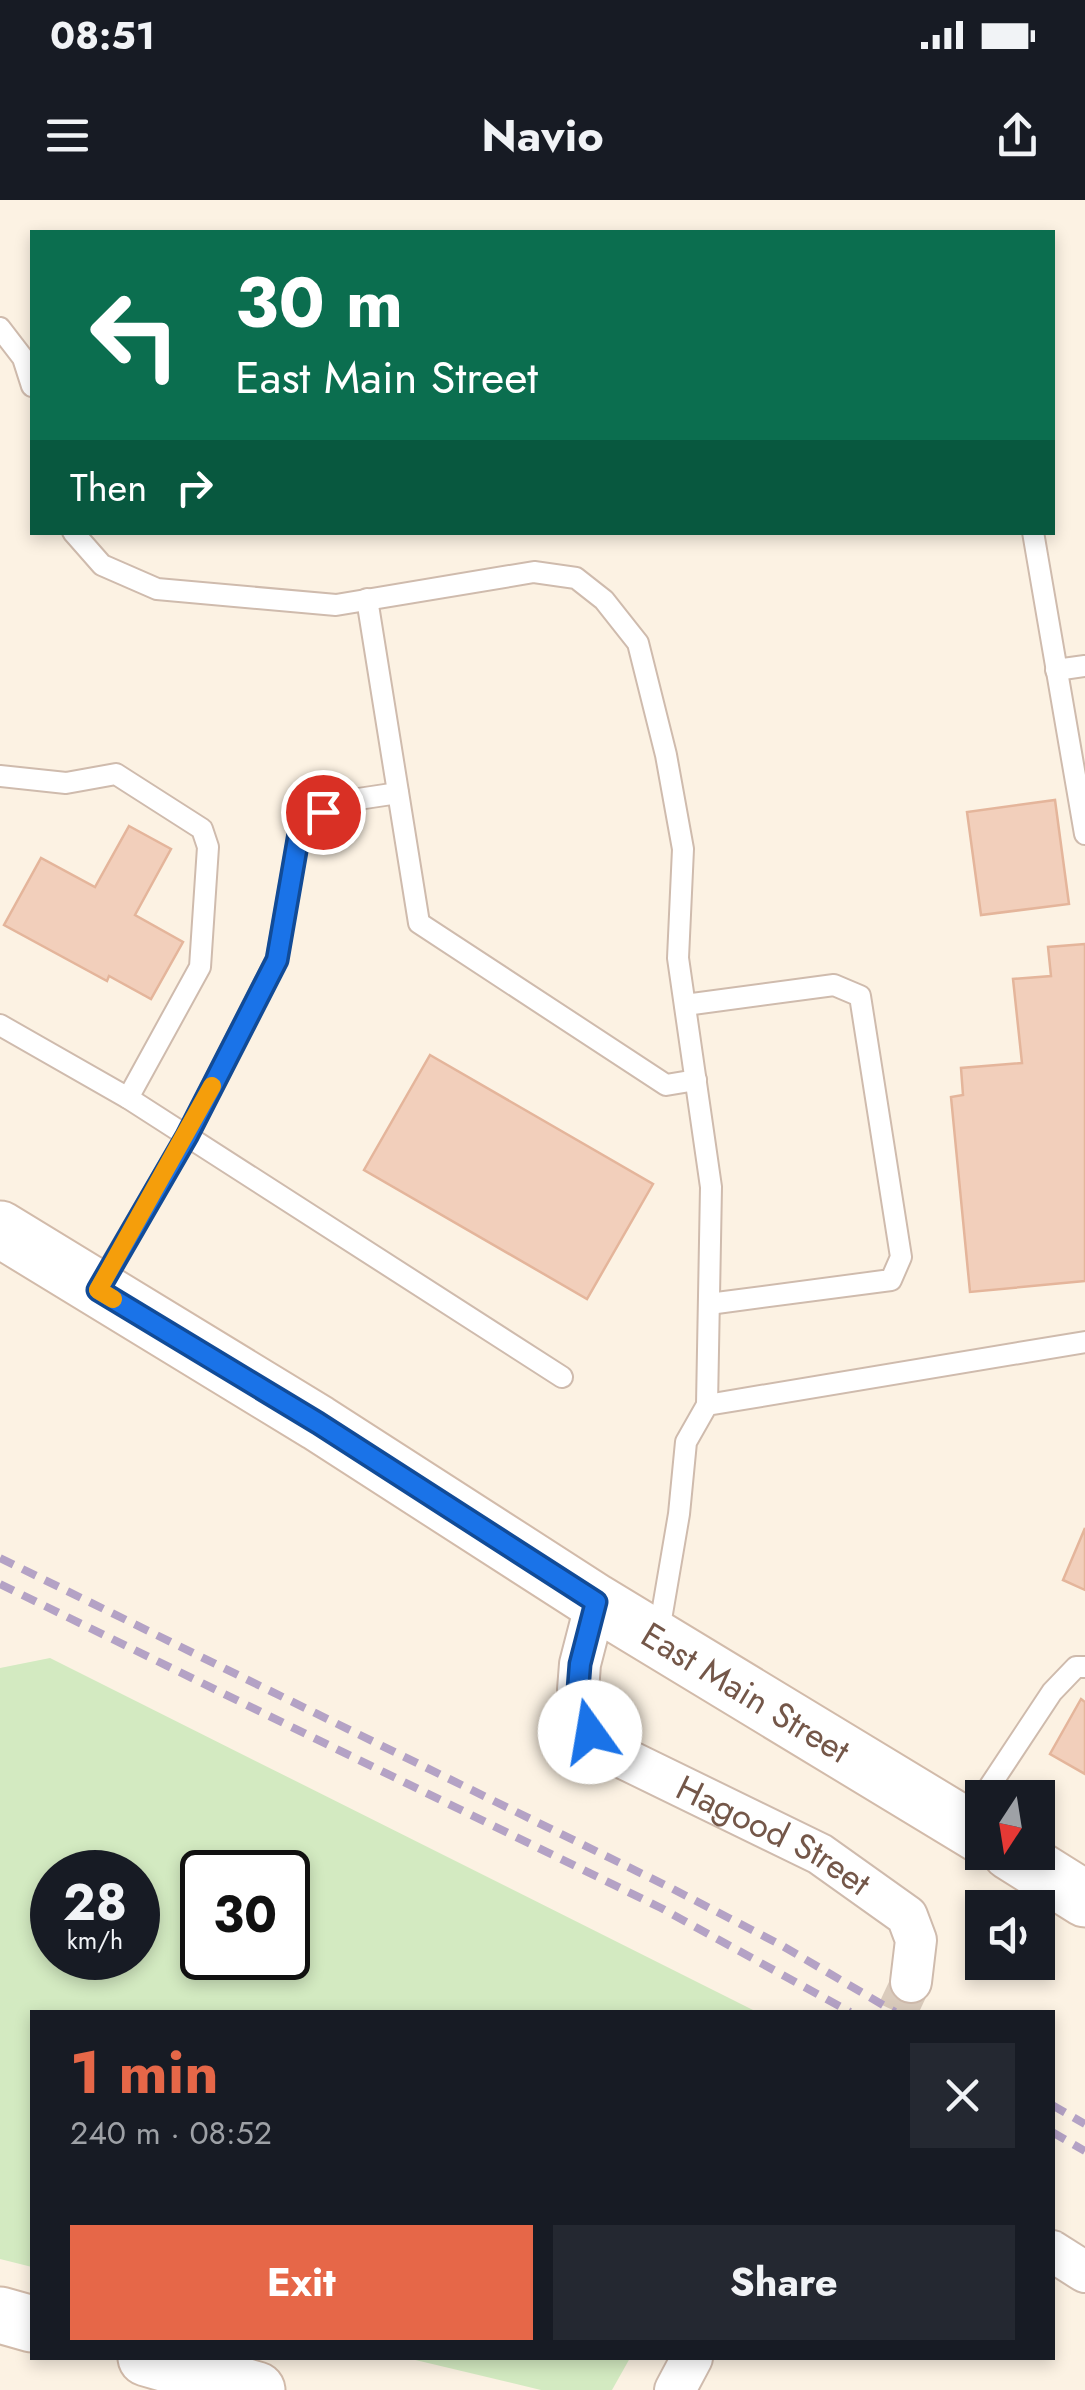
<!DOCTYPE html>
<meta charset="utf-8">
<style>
:root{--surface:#171b24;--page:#242831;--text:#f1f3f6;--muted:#9ea1a6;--accent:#e66748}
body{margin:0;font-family:Jost,sans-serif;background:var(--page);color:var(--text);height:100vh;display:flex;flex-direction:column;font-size:38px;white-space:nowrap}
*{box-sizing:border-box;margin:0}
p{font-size:32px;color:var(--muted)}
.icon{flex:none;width:55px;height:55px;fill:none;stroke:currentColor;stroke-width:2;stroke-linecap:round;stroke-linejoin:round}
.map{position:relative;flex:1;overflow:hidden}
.panel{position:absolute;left:30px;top:1810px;width:1025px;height:350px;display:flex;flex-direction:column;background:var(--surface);border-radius:0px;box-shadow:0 5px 15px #0003}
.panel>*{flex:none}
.hud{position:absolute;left:30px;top:30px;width:1025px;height:305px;border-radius:0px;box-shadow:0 5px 15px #0003;background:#0b6e4f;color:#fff;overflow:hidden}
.needle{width:65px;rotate:192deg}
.buttons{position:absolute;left:965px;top:1580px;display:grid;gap:20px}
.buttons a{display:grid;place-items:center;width:90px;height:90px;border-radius:0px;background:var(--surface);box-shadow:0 5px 15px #0003;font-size:50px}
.speed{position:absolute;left:30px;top:1650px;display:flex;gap:20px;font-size:50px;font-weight:700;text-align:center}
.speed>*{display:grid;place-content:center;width:130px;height:130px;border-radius:50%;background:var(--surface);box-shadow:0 5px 15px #0003;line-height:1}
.speed small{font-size:25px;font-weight:400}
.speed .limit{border:5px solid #111;border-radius:15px;background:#fff;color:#111}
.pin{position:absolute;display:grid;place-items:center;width:85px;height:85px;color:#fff;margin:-42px;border:5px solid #fff;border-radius:50%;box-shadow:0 2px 10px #0007}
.me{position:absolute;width:110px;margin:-55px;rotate:347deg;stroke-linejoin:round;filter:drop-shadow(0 0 8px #0008)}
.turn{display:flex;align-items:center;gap:35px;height:210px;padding:0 40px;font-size:45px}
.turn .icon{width:130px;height:130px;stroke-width:2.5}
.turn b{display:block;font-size:70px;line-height:85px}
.then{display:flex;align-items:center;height:95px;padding:0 40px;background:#0003;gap:20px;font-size:38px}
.round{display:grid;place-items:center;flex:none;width:105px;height:105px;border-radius:0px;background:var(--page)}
.summary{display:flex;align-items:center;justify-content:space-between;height:170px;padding:0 40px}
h1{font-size:60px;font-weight:700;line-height:75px;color:var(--accent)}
.primary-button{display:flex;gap:20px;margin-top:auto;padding:20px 40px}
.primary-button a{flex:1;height:115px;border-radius:0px;background:var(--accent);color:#fff;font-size:40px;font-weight:700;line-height:115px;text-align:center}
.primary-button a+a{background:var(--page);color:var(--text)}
.status{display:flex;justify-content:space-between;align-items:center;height:70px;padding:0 50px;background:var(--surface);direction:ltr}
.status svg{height:28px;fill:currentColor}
header{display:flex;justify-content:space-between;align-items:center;height:130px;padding:0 40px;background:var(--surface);font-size:45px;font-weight:700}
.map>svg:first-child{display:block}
.green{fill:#d3eac1;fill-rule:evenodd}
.building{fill:#f2cfbb;stroke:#e4b59b;stroke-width:2.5}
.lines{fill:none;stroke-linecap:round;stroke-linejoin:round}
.street-tunnel{stroke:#dacbbc;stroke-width:40;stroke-dasharray:40 20;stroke-linecap:butt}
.lane-casing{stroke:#cfbbad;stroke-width:24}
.street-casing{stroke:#cfbbad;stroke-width:44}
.secondary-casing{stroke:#d2bbaa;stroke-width:59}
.lane{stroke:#fff;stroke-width:20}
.street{stroke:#fff;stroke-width:40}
.secondary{stroke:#fff;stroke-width:55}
.rail{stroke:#b4a2c5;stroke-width:8;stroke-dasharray:15 10;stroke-linecap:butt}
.route-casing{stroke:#114b97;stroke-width:25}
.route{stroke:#1a73e8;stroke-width:18}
.slow{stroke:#f59e0b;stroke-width:18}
.labels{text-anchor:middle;stroke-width:8;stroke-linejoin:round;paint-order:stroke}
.street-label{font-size:35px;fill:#745749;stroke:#fff6e9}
</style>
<div class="status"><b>08:51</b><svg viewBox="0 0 49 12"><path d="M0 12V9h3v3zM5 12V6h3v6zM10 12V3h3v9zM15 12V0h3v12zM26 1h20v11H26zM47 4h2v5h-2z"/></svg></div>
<header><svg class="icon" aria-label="menu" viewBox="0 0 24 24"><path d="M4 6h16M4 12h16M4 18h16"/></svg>Navio<svg class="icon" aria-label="share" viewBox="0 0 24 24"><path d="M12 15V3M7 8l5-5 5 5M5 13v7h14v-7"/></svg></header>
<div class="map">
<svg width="1085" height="2190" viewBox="0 0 1085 2190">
<rect width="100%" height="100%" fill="#fcf2e3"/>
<!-- green -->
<g class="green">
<path d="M50 1458 757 1812H32V2067L0 2059V1468ZM52 1672H138V1758H52ZM202 1672H288V1758H202Z"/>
<path d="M407 2158H630L612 2190H541Z"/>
</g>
<!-- building -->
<g class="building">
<path d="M1055 600 1069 704 981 715 967 612Z"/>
<path d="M129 626 171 649 135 715 183 742 151 799 109 776 107 781 4 725 41 658 95 687Z"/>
<path d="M1085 744V1081L970 1092 951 897 963 895 961 868 1022 863 1013 779 1051 776 1048 747Z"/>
<path d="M430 855 653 984 587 1099 364 970Z"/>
<path d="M1085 1328V1390L1063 1380Z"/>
<path d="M1081 1499 1085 1502V1574L1050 1554Z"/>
</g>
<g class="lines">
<!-- street-tunnel -->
<path class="street-tunnel" d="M897 1812 911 1782"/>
<!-- lane casing -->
<g class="lane-casing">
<g id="lane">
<path d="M0 128 23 158 32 186"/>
<path d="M73 332 102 365 157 389 336 405 534 372 576 378 604 400 638 443 666 555 683 649 678 758 711 987 707 1205"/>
<path d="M1033 332 1085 634"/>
<path d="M367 399 419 723 666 885 696 880"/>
<path d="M1056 470 1085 466"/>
<path d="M0 576 66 583 116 574 202 629 208 647 200 767 128 898 0 825"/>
<path d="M685 805 834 785 860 796 901 1057 891 1080 709 1104"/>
<path d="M128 898 562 1177"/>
<path d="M98 1088 187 936 277 759 301 622 345 601 398 593"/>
<path d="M658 1437 679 1314 686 1242 707 1205 1085 1142"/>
<path d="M964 1625 1052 1492 1076 1467H1085"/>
</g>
</g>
<!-- street casing -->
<g class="street-casing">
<g id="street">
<path id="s1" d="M596 1402 580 1464 578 1490 590 1532 621 1557 820 1654 907 1716 916 1740 911 1782"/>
<path d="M1052 2051 1085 2072"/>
<path d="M675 2190 692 2158"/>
</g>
</g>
<!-- secondary casing -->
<g class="secondary-casing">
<g id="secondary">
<path id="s2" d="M0 1029 318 1223 596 1402 982 1636"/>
<path d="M1010 1652 1085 1699"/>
<path d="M0 2115 32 2124"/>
<path d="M146 2158 257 2190"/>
</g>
</g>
<!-- lane -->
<use href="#lane" class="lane"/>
<!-- street -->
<use href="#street" class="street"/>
<!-- secondary -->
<use href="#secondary" class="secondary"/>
<!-- rail -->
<g class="rail">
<path d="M0 1358 671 1688 781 1745 895 1812"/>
<path d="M0 1384 661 1708 850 1812"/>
<path d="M1052 1905 1085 1924"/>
<path d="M1052 1932 1085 1951"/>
</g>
</g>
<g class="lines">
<!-- route casing -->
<g class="route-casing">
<path id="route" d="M323 612 301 622 277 760 187 936 98 1090 318 1223 596 1402 580 1464 578 1490 590 1532"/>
</g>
<!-- route -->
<use href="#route" class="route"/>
<!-- slow -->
<path class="slow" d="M113 1099 98 1090 212 886"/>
</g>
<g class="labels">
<!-- street labels -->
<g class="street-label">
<text dy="12" stroke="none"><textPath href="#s2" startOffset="878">East Main Street</textPath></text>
<text dy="12" stroke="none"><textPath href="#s1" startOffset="345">Hagood Street</textPath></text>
</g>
</g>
</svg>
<div class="buttons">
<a><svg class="needle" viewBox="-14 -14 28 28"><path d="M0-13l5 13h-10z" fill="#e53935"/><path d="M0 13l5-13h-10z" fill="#9ea1a6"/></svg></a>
<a><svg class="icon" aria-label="sound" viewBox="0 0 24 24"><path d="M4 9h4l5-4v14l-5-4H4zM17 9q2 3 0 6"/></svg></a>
</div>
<div class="speed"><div>28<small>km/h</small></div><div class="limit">30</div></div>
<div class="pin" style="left:323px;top:612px;background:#d93025"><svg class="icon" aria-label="arrive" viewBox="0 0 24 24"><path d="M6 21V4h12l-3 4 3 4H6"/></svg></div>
<svg class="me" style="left:590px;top:1532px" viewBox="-20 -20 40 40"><circle r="19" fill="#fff"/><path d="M0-13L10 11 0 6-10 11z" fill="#1a73e8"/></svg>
<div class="hud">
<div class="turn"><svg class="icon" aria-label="left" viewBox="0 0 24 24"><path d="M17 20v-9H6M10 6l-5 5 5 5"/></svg><div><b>30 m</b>East Main Street</div></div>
<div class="then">Then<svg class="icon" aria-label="right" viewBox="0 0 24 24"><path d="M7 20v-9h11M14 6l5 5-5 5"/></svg></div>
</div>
<section class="panel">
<div class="summary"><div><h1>1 min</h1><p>240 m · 08:52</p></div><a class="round"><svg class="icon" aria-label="close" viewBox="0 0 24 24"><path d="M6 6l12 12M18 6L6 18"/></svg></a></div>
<div class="primary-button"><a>Exit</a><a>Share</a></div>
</section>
</div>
